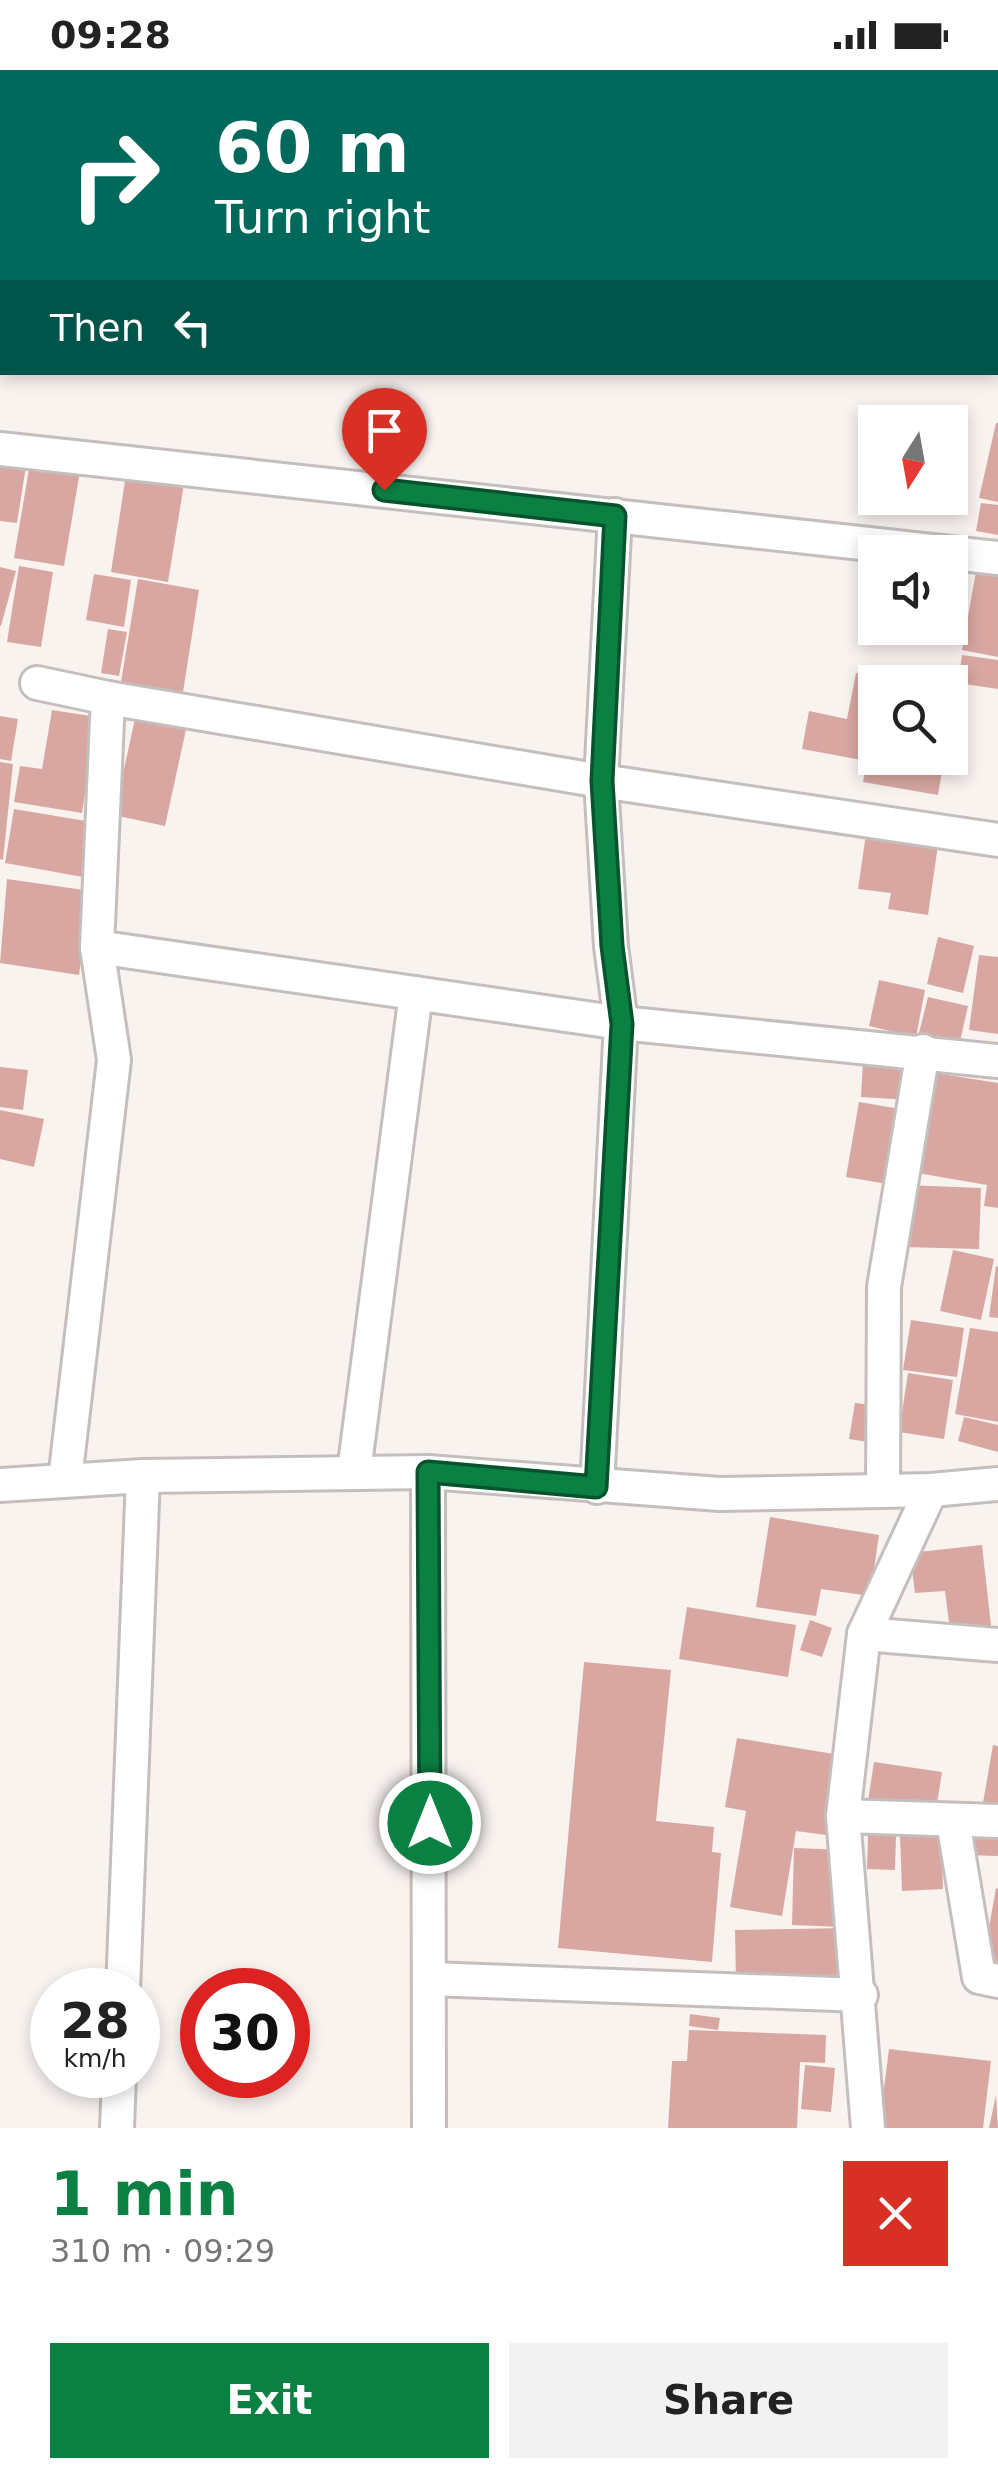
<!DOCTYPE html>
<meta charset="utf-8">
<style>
:root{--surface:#fff;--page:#f2f2f2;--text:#222;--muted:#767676;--accent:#0b8043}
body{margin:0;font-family:"DejaVu Sans",sans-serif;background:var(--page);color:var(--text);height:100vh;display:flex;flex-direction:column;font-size:38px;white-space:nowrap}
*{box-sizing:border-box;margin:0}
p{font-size:32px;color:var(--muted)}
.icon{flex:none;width:55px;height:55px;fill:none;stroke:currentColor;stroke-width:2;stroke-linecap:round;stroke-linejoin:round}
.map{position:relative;height:2058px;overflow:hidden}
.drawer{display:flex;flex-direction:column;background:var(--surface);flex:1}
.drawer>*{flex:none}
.banner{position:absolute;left:0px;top:0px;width:1000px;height:305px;box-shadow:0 5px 15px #0003;background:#00695c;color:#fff;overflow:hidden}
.needle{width:65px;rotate:191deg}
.buttons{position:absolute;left:858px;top:335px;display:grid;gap:20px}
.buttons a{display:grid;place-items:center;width:110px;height:110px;border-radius:0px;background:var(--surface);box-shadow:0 5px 15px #0003;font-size:50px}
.speed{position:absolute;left:30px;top:1898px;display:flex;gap:20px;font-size:50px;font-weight:700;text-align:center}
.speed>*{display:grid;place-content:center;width:130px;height:130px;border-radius:50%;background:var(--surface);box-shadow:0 5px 15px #0003;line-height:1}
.speed small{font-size:25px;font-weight:400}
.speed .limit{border:15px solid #d22;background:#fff;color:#111}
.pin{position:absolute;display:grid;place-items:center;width:85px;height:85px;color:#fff;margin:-102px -42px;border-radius:50% 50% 50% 0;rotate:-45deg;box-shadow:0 0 10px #0007}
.pin .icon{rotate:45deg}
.me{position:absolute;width:110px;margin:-55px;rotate:0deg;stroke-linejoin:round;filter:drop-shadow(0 0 8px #0008)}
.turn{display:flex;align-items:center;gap:35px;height:210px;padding:0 50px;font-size:45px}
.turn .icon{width:130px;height:130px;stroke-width:2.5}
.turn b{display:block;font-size:70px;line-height:85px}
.then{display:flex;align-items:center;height:95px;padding:0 50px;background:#0003;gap:20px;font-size:38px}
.round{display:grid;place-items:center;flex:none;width:105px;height:105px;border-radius:0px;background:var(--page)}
.headline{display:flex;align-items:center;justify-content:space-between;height:170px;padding:0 50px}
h1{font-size:60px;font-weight:600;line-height:75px;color:var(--accent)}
.button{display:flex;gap:20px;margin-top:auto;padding:20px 50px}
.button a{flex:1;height:115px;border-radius:0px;background:var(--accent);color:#fff;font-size:40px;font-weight:600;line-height:115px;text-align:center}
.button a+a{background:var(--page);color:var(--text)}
.status{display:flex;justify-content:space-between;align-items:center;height:70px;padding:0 50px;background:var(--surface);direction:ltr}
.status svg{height:28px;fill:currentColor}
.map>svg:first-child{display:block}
.building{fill:#d8a7a2}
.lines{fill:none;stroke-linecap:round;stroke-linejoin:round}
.minor-casing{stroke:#c4bfbc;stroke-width:38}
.minor{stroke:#fff;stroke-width:32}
.route-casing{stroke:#07532c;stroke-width:25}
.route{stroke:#0b8043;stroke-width:18}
</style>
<div class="status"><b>09:28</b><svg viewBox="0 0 49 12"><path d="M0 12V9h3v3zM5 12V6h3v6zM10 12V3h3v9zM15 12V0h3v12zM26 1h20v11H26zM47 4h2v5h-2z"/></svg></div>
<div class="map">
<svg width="998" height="2058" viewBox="0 0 998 2058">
<rect width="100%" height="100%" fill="#f9f3f0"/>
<!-- building -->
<g class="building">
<path d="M996 353H998V432L979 428Z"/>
<path d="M31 387 81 395 64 496 14 488Z"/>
<path d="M0 392 26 396 17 453 0 451Z"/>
<path d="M127 398 185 408 168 512 111 502Z"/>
<path d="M981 433 998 435V465L976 461Z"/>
<path d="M19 496 53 502 41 577 7 572Z"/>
<path d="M977 496 998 499V587L962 580Z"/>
<path d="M0 497 16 501 1 556H0Z"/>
<path d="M94 504 131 510 124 557 86 550Z"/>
<path d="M138 509 199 520 183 622 121 612Z"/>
<path d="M108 559 127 562 119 606 101 603Z"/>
<path d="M962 585 998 590V619L958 613Z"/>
<path d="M856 603 888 609 875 612V688L943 696 938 725 863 712 867 691 802 679 809 641 847 649Z"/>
<path d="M950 620 958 621 952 657H950Z"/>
<path d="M52 640 97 647 82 743 14 732 20 696 42 699Z"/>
<path d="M136 644 187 655 165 756 114 745Z"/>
<path d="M0 646 18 649 11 691 0 689Z"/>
<path d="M0 692 13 694 3 790 0 789Z"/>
<path d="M14 739 92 752 83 807 5 793Z"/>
<path d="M867 757 939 768 928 845 888 839 891 823 858 819Z"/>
<path d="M7 809 91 821 79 905 0 893Z"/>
<path d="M938 867 974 876 963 923 927 914Z"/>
<path d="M979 885 998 887V964L969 960Z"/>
<path d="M879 910 925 920 916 967 869 956Z"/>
<path d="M928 927 968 936 959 976 918 967Z"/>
<path d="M863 992 913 995 910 1030 861 1027Z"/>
<path d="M0 997 28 1000 23 1040 0 1037Z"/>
<path d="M929 1002 998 1013V1138L984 1136 987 1115 912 1102Z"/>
<path d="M859 1032 906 1040 893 1115 846 1107Z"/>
<path d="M0 1040 44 1049 34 1097 0 1089Z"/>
<path d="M906 1115 981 1118 979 1179 904 1177Z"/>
<path d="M953 1180 994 1189 981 1250 940 1241Z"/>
<path d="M996 1196 998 1197V1248L989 1247Z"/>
<path d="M911 1250 964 1258 957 1307 903 1300Z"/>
<path d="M970 1258 998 1262V1352L955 1344Z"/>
<path d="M908 1303 953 1310 944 1369 899 1362Z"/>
<path d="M855 1333 880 1336 875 1373 849 1369Z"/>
<path d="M964 1347 998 1355V1382L958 1371Z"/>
<path d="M770 1447 879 1465 870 1526 821 1519 816 1546 756 1537Z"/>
<path d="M982 1475 991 1556 950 1560 945 1521 915 1523 910 1483Z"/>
<path d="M687 1537 796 1555 788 1607 679 1589Z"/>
<path d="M810 1550 832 1558 822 1587 800 1580Z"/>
<path d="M584 1592 671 1600 656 1751 714 1757 712 1782 721 1783 712 1892 558 1878Z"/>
<path d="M737 1668 840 1685 826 1765 796 1761 782 1846 730 1837 746 1741 725 1737Z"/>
<path d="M993 1675 998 1676V1736L983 1733Z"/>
<path d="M874 1692 942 1702 936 1740 868 1731Z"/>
<path d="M969 1763 998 1764V1786L968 1785Z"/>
<path d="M868 1764H896L895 1800 867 1799Z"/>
<path d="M941 1764 943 1819 902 1821 900 1766Z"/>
<path d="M794 1778 846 1780 843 1857 792 1855Z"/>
<path d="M996 1818 998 1819V1895L983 1892Z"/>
<path d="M848 1858 850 1916 736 1911 735 1860Z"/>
<path d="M690 1944 720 1948 718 1960 689 1956Z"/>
<path d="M689 1960 826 1965 825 1993 800 1992 797 2058H668L672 1991H687Z"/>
<path d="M889 1979 991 1991 983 2058H879Z"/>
<path d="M805 1995 835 1998 831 2042 801 2039Z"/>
<path d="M996 2025 998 2058H989Z"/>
</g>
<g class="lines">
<!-- minor casing -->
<g class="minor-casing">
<g id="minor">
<path d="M633 0V2"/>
<path d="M0 379 998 488"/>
<path d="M37 613 108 628"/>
<path d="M97 877 621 953 998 991"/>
<path d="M354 1402 416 923"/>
<path d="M428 1402 429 2058"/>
<path d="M65 1410 114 990 97 877 108 628 601 711 998 770"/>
<path d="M0 1415 143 1406 428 1402 719 1424 931 1420 998 1414"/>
<path d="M597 1417 621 953 611 876 601 711 615 445"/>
<path d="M883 1421 884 1217 923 981"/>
<path d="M864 1564 998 1575"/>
<path d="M843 1746 998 1751"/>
<path d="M953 1751 979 1907 998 1911"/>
<path d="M430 1909 861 1925"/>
<path d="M123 1920 143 1406"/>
<path d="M117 2058 119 2005"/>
<path d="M868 2058 843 1746 864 1564 931 1420"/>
</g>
</g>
<!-- minor -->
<use href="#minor" class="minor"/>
</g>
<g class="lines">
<!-- route casing -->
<g class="route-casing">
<path id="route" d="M384 420 615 446 602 711 612 876 622 954 596 1417 428 1402 430 1753"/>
</g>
<!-- route -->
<use href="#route" class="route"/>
</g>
</svg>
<div class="buttons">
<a><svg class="needle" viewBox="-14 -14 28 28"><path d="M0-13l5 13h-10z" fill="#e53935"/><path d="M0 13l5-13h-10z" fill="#767676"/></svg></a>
<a><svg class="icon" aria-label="sound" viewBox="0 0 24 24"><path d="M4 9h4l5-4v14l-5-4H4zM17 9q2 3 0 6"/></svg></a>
<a><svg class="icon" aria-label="search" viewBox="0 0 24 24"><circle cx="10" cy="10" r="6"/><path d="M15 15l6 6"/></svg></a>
</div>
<div class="speed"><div>28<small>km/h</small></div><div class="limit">30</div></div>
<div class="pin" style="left:384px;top:420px;background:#d93025"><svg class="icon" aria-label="arrive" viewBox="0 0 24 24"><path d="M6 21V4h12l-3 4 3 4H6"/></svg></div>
<svg class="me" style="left:430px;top:1753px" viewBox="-20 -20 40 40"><circle r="17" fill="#0b8043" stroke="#fff" stroke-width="3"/><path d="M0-11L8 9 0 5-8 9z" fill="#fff"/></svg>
<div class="banner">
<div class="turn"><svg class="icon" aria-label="right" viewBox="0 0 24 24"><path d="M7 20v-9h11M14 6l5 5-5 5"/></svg><div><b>60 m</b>Turn right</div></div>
<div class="then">Then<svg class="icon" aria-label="left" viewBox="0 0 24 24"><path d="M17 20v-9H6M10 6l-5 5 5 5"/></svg></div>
</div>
</div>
<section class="drawer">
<div class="headline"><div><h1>1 min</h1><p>310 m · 09:29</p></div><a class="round" style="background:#d93025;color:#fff"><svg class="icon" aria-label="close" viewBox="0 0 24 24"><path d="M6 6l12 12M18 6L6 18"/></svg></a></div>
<div class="button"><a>Exit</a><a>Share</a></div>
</section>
